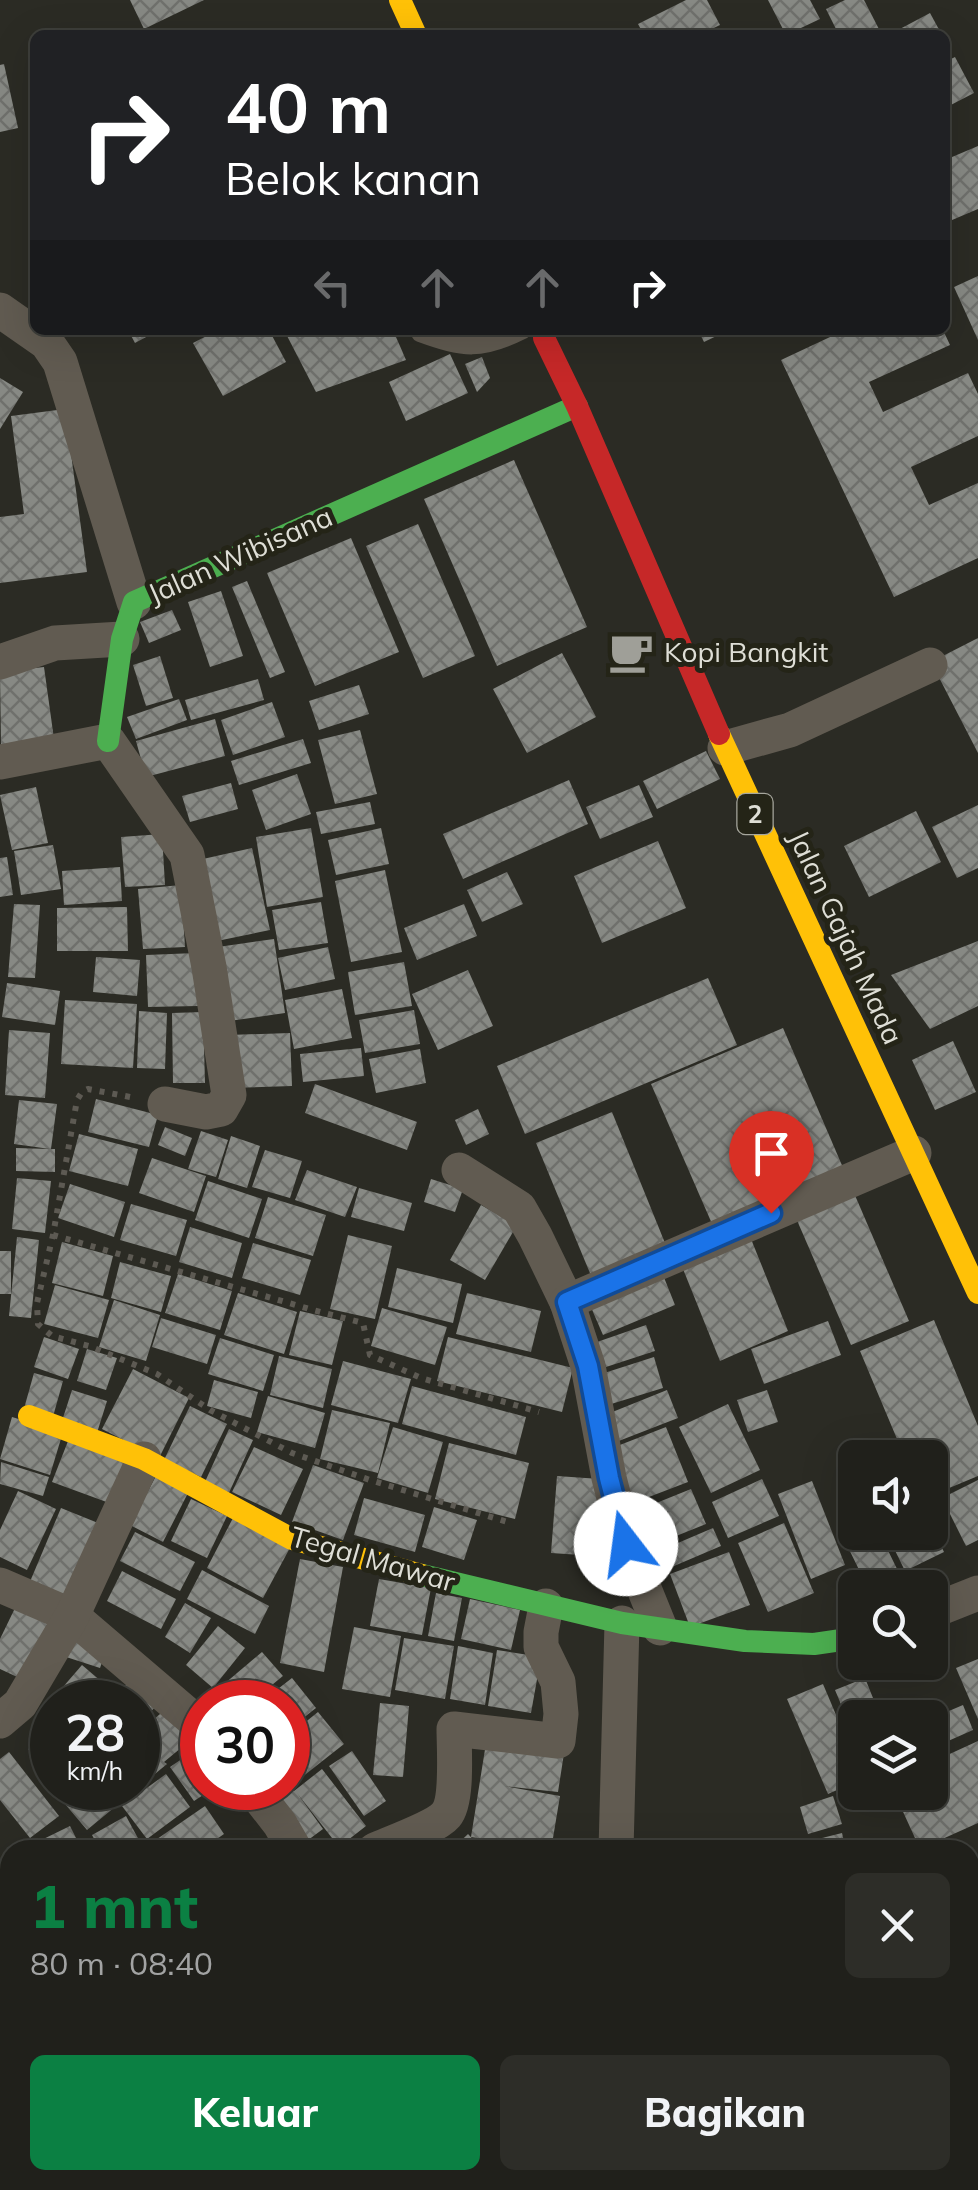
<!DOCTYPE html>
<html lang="id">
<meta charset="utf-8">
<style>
:root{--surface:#20201b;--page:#2d2d28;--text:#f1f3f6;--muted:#a2a3a3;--line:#3d3e3a;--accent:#0b8043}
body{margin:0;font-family:Mulish,sans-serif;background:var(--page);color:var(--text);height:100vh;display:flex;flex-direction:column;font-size:38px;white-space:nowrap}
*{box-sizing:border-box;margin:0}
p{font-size:32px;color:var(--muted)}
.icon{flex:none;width:55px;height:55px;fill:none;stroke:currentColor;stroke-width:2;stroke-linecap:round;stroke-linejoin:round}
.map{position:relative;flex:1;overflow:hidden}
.panel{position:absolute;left:0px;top:1840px;width:980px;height:350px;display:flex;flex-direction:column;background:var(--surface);border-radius:30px 30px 0 0;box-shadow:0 10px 40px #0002,0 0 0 2px var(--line)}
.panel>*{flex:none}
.hud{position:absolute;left:30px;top:30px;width:920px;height:305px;border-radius:15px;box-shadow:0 10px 40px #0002,0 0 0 2px var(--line);background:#202124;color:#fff;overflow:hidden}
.tools{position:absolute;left:838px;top:1440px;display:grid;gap:20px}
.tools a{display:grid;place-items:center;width:110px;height:110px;border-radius:15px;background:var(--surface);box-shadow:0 10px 40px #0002,0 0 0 2px var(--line);font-size:50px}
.speed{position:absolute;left:30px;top:1680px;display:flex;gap:20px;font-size:50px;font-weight:700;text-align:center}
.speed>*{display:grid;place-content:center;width:130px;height:130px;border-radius:50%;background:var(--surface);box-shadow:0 10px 40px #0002,0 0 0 2px var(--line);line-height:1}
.speed small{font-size:25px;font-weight:400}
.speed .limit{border:15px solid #d22;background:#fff;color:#111}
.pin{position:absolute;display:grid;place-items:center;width:85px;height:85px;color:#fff;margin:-102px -42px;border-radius:50% 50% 50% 0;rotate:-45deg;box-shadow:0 0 10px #0007}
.pin .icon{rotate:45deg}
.me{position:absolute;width:110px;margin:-55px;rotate:345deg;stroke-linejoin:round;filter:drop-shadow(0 0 8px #0008)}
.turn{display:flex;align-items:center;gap:35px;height:210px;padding:0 30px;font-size:45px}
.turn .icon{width:130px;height:130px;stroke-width:2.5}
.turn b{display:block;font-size:70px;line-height:85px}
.lanes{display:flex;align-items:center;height:95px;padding:0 30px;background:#0003;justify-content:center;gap:50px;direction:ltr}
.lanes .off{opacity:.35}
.round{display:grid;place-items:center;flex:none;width:105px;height:105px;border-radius:15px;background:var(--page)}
.head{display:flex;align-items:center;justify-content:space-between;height:170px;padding:0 30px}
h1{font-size:60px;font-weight:800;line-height:75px;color:var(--accent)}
.action{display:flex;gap:20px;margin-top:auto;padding:20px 30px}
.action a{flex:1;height:115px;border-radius:15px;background:var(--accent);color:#fff;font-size:40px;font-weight:800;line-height:115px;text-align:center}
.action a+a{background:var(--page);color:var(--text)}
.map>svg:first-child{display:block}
.building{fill:url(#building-cross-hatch)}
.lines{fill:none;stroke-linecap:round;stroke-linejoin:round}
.path{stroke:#5d5a53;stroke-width:6;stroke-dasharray:5 8;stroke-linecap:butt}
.lane{stroke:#615b51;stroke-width:18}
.street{stroke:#615b51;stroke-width:35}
.fast{stroke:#4caf50;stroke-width:22}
.slow{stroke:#ffc107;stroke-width:22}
.jam{stroke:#c62828;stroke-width:22}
.route-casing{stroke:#114b97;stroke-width:25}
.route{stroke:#1a73e8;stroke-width:18}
.labels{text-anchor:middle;stroke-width:10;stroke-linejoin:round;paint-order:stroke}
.shield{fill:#242417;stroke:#a6a69d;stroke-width:2.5}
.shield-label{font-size:25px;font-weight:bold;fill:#deded6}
.street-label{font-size:28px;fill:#deded6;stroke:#242417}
.poi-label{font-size:28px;fill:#deded6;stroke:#242417;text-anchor:start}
</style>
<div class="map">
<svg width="978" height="2190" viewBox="0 0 978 2190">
<defs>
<pattern id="building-cross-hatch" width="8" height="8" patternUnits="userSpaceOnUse" patternTransform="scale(2.5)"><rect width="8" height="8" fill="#878984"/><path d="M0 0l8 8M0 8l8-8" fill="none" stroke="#6f706c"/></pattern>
</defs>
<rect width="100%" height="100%" fill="#2b2b24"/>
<!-- building -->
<g class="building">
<path d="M130 0H204L144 29Z"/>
<path d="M686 0H707L720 25 699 35H644L638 24Z"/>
<path d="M768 0H810L820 19 786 35Z"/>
<path d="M845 0H864L882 35H839L826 9Z"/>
<path d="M930 13 942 35H900L898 30Z"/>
<path d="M955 57 974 93 945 108V62Z"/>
<path d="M4 64 18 128 0 132V65Z"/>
<path d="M978 146V209L945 223V160Z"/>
<path d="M978 276V340L954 287Z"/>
<path d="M128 330H159L135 343Z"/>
<path d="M218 330H269L286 362 223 396 193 343Z"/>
<path d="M284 330H393L406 360 316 392Z"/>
<path d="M698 330H729L704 342Z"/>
<path d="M845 330H943L950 345 869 382 883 412 968 373 978 394V436L911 467 929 505 978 483V558L894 597 781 360Z"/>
<path d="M450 354 468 393 406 421 389 382Z"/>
<path d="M482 357 490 378 477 392 465 364Z"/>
<path d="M0 378 23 392 0 429Z"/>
<path d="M65 409 87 572 0 583V517L24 514 11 416Z"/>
<path d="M514 460 587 627 497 666 424 499Z"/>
<path d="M418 524 475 656 423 678 366 546Z"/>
<path d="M351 538 399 652 315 686 267 573Z"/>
<path d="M247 581 285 672 270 678 232 587Z"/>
<path d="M221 591 243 656 210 667 188 602Z"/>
<path d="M172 610 181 630 149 643 140 622Z"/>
<path d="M978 638V753L931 662Z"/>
<path d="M562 653 596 717 527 753 493 689Z"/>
<path d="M160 656 173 698 146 706 133 665Z"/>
<path d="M44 667 54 739 1 746 0 672Z"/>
<path d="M258 679 264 700 191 720 185 700Z"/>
<path d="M359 685 369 714 319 730 309 701Z"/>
<path d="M179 699 187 720 136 739 127 717Z"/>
<path d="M272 702 285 737 233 755 221 720Z"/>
<path d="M215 719 225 756 146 777 136 741Z"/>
<path d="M360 730 377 794 335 804 318 740Z"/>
<path d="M303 739 311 763 239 785 231 761Z"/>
<path d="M706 751 720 779 657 809 643 781Z"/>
<path d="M297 774 311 814 266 830 252 790Z"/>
<path d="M569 780 588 824 463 879 443 834Z"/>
<path d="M231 783 238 809 190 822 182 796Z"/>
<path d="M639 785 653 817 600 839 586 807Z"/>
<path d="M36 787 48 843 12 850 0 795Z"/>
<path d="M370 802 375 824 321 834 316 812Z"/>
<path d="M978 805V868L957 878 932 827Z"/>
<path d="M916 811 941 862 869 897 844 846Z"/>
<path d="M311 828 323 897 267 907 256 837Z"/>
<path d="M381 828 389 864 336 875 328 840Z"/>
<path d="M162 834 165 885 125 887 121 837Z"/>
<path d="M658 841 686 908 602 943 574 876Z"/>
<path d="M53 845 61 889 21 895 14 851Z"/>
<path d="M252 848 270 930 212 942 194 861Z"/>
<path d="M7 857 13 895 0 897V858Z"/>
<path d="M120 867 122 901 64 905 62 871Z"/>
<path d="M385 870 402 952 351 962 335 881Z"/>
<path d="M507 872 523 904 482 922 467 890Z"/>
<path d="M181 885 185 947 143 949 138 889Z"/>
<path d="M321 902 328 943 279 950 272 910Z"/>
<path d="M14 904 40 905 35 978 8 977Z"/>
<path d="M464 904 477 936 417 960 404 928Z"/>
<path d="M127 907 128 951H57V908Z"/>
<path d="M274 939 285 1013 222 1022 211 948Z"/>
<path d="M978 941V1006L930 1029 891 975Z"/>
<path d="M328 947 335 979 285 990 278 958Z"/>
<path d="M196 953 198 1006 148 1007 146 955Z"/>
<path d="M96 957 140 960 137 996 93 992Z"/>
<path d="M404 962 412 1006 355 1015 348 972Z"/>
<path d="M468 970 493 1026 438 1050 412 994Z"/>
<path d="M708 978 737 1045 525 1134 497 1066Z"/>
<path d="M7 983 60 991 55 1025 2 1017Z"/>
<path d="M342 989 352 1038 294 1049 285 1000Z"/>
<path d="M65 1000 137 1004 133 1068 61 1064Z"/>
<path d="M414 1010 420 1044 365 1053 359 1020Z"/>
<path d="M139 1011 167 1013 165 1069 137 1068Z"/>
<path d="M203 1012 205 1083H173L172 1013Z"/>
<path d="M783 1028 844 1170 713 1226 651 1084Z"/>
<path d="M9 1030 50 1033 45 1098 5 1095Z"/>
<path d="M290 1033 292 1086 231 1088 229 1035Z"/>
<path d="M953 1041 976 1092 935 1110 912 1060Z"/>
<path d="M361 1048 364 1076 303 1082 300 1054Z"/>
<path d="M420 1049 426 1083 376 1093 369 1059Z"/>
<path d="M315 1084 417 1122 407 1150 305 1113Z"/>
<path d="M96 1099 158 1115 149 1147 88 1132Z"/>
<path d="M19 1100 57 1104 51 1149H55V1172L16 1171V1148L50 1149 14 1144Z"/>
<path d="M478 1109 489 1134 466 1145 455 1120Z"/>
<path d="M612 1112 667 1248 592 1278 536 1143Z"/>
<path d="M165 1127 192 1138 185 1156 158 1145Z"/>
<path d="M201 1131 228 1140 216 1177 188 1169Z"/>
<path d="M79 1134 138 1149 128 1186 69 1171Z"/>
<path d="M231 1136 260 1146 247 1188 218 1179Z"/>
<path d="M265 1150 302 1161 290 1198 252 1187Z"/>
<path d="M152 1158 206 1176 194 1212 139 1193Z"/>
<path d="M307 1170 357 1187 345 1217 295 1200Z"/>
<path d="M17 1178 51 1181 45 1233 12 1229Z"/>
<path d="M431 1179 463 1189 455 1212 424 1202Z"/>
<path d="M208 1181 262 1199 249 1238 195 1220Z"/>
<path d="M70 1184 125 1202 114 1237 58 1218Z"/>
<path d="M359 1188 412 1203 404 1231 351 1217Z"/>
<path d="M854 1193 909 1321 851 1345 796 1218Z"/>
<path d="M268 1197 326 1215 313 1256 255 1238Z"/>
<path d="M131 1204 187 1220 176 1256 120 1240Z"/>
<path d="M481 1205 517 1225 485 1280 450 1260Z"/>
<path d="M190 1227 242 1243 232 1278 179 1262Z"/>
<path d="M749 1234 788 1331 720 1361 681 1264Z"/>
<path d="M348 1235 392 1246 375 1319 330 1309Z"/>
<path d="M17 1237 39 1240 31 1318 9 1316Z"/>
<path d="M62 1242 113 1256 103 1296 52 1283Z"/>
<path d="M253 1243 311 1260 300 1295 242 1278Z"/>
<rect x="0" y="1251" width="11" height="43"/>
<path d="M120 1262 171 1276 161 1312 111 1298Z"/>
<path d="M397 1268 462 1284 453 1323 388 1307Z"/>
<path d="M178 1274 232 1291 220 1330 165 1313Z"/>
<path d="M663 1275 675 1305 603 1335 590 1305Z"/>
<path d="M55 1285 109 1300 98 1338 44 1324Z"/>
<path d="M238 1293 297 1312 284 1354 224 1335Z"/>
<path d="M467 1293 541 1311 531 1352 456 1334Z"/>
<path d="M114 1300 160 1315 146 1361 99 1347Z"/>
<path d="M382 1308 447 1327 435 1365 371 1346Z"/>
<path d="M300 1311 343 1321 332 1365 289 1355Z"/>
<path d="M161 1318 216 1335 207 1364 152 1347Z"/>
<path d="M934 1320 978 1426V1476L930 1496V1458H905L860 1351Z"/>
<path d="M828 1321 841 1355 764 1384 751 1349Z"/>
<path d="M646 1325 655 1351 606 1367 597 1342Z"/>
<path d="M44 1337 79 1349 68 1379 34 1367Z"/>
<path d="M448 1337 573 1368 562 1412 437 1381Z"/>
<path d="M220 1338 274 1355 263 1391 208 1374Z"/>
<path d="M87 1349 117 1358 106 1390 77 1381Z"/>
<path d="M279 1356 332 1369 323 1408 270 1395Z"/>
<path d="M654 1357 663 1388 608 1405 598 1375Z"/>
<path d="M343 1361 411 1379 398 1423 331 1405Z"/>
<path d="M133 1369 189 1398 159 1458 102 1429Z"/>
<path d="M34 1373 63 1381 52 1420 23 1412Z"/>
<path d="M214 1380 258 1392 251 1418 207 1406Z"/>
<path d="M412 1386 526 1417 516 1455 402 1424Z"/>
<path d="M72 1390 107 1401 96 1436 61 1424Z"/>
<path d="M667 1390 678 1418 611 1444 600 1417Z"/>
<path d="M767 1390 778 1422 748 1432 737 1400Z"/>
<path d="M268 1396 325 1413 315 1448 257 1432Z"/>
<path d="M728 1404 760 1470 711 1493 679 1427Z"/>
<path d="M190 1406 227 1424 201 1477 164 1460Z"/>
<path d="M332 1410 390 1423 378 1473 320 1459Z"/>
<path d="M12 1417 63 1432 50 1475 0 1459Z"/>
<path d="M393 1427 443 1442 428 1493 377 1478Z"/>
<path d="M666 1427 688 1482 628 1505 607 1450Z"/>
<path d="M229 1429 253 1440 228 1495 204 1484Z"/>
<path d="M70 1436 129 1458 112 1504 52 1482Z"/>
<path d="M449 1443 529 1463 515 1519 435 1499Z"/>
<path d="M254 1447 303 1469 281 1515 232 1492Z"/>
<path d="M1 1462 49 1477 43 1496 0 1484Z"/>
<path d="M313 1465 364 1483 343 1540 292 1522Z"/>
<path d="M157 1474 189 1491 163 1542 130 1525Z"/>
<path d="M557 1476 600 1479 596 1556 551 1553Z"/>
<path d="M762 1479 779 1516 728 1538 712 1502Z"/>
<path d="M978 1480V1540L966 1546 942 1498Z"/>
<path d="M812 1481 845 1565 811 1579 778 1494Z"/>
<path d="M691 1489 706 1524 639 1551 624 1516Z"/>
<path d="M18 1491 56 1509 27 1570 0 1557V1530Z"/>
<path d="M364 1498 425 1515 415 1552 354 1535Z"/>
<path d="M191 1499 227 1516 207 1558 171 1541Z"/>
<path d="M434 1507 477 1520 464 1560 422 1547Z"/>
<path d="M61 1508 108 1527 75 1603 29 1584Z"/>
<path d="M233 1518 292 1544 263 1598 207 1568Z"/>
<path d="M784 1523 814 1593 768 1612 738 1543Z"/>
<path d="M930 1523 944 1552 905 1571 886 1532H930Z"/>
<path d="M855 1526V1532H879L898 1571 867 1586 841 1533Z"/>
<path d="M713 1528 721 1546 653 1575 645 1557Z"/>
<path d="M135 1532 195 1562 180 1591 120 1561Z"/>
<path d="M729 1552 750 1605 690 1627 670 1574Z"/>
<path d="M300 1559 343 1567 324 1672 280 1663Z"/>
<path d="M202 1570 269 1606 255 1634 187 1599Z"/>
<path d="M122 1571 176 1599 161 1629 107 1601Z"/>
<path d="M379 1579 431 1588 422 1635 370 1626Z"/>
<path d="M436 1593 462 1598 454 1641 428 1636Z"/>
<path d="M470 1599 520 1610 511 1650 461 1639Z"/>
<path d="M185 1603 211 1618 190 1653 165 1637Z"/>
<path d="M16 1606 56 1624 28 1682 0 1669V1639Z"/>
<path d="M218 1626 245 1648 213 1688 186 1665Z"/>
<path d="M354 1627 401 1636 390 1697 342 1689Z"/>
<path d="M67 1635 107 1648 100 1668 60 1655Z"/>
<path d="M404 1638 454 1646 445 1699 395 1690Z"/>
<path d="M458 1646 493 1653 485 1705 450 1699Z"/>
<path d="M497 1650 541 1657 531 1713 488 1706Z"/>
<path d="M262 1652 283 1676 251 1702H228L217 1690Z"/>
<path d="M978 1659V1719L956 1668Z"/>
<path d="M82 1665 108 1687 95 1702H50Z"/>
<path d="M136 1674 163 1698 138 1726V1702H110Z"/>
<path d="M292 1678 316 1708 288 1730V1702H261Z"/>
<path d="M865 1678 881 1718H855V1738L835 1690Z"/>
<path d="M823 1684 855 1760V1782L828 1794 787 1699Z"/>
<path d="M173 1703 199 1733 164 1762 167 1764 87 1830 65 1804 84 1788H138V1744L144 1738 161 1756 140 1731Z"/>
<path d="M380 1703 409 1706 403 1777 373 1775Z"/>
<path d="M963 1705 973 1730 930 1749V1719Z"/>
<path d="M318 1712 344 1744 292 1785 288 1779V1736Z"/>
<path d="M52 1732V1782L28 1749Z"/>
<path d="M487 1737 565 1747 558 1792 504 1786 560 1796 551 1850 471 1837Z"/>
<path d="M978 1741V1823L920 1849 894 1792H930V1763Z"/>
<path d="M352 1751 386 1801 364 1816 329 1766Z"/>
<path d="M9 1752 59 1816 30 1838 0 1800V1759Z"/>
<path d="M192 1752 202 1767V1788H214L194 1801 170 1767Z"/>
<path d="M322 1769 366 1826 339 1847 297 1793 323 1829 300 1846 269 1788H288V1782L294 1791Z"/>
<path d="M166 1774 190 1807 147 1839 122 1806Z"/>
<path d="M833 1796 842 1824 808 1834 800 1807Z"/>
<path d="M205 1806 224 1834 201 1850H146L144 1848Z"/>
<path d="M126 1816 140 1842 127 1850H100L92 1835Z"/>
<path d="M70 1826 82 1850H21Z"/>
<path d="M842 1833 846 1850H808L806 1842Z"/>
<path d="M468 1834 483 1850H451Z"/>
<path d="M10 1977V2021H9L0 1993V1980Z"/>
<path d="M978 1994V2055L970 2057V1996Z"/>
<path d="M10 2028V2066L3 2067 0 2053V2030Z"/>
<path d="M978 2061V2122L970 2124V2063Z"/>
<path d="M10 2079V2112H9L0 2082Z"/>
<path d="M54 2180H100L101 2183 78 2190H58Z"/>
<path d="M188 2180H261L260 2190H191L187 2189Z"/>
<path d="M347 2180H389L394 2188 353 2190Z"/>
<path d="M415 2180H466L472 2187 469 2190H423Z"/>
<path d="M512 2180H563V2186L513 2190Z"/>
<path d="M595 2180H655L656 2190H597Z"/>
</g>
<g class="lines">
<!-- path -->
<g class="path">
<path d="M130 1097 88 1089 82 1092 77 1100 53 1235 37 1303 38 1324 52 1336 89 1346 157 1374 210 1410 292 1453 370 1480 511 1523"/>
<path d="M53 1235 313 1310 363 1323 370 1355 421 1378 539 1412"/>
</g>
<!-- lane -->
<path class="lane" d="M420 333C464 349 481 351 523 330"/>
<!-- street -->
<g class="street">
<path d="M0 310 47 343 60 362 134 602"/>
<path d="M0 662 55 643 122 639"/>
<path d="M725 748 790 730 930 665"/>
<path d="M0 762 108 741 187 855 209 967 229 1095 221 1109 206 1112 165 1104"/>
<path d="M459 1170 519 1208 535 1236 567 1302 588 1366 609 1478 626 1544 660 1628"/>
<path d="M567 1302 914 1153"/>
<path d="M0 1585 72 1616 202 1727"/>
<path d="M930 1612 978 1593"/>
<path d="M0 1721 20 1704 72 1616 144 1459"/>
<path d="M252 1788 280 1824 295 1850"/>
<path d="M375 1850C391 1843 436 1827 446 1815 458 1801 454 1748 454 1729L558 1741 561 1714 558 1682 541 1647V1632L546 1606"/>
<path d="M616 1850 622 1623"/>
<path d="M0 2124 10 2165"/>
<path d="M665 2180 667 2190"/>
</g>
<!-- fast -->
<g class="fast">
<path d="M108 741 122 639 134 602 577 406"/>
<path d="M422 1575 622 1623 745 1641 814 1644 855 1638"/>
</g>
<!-- slow -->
<g class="slow">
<path d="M400 0 416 35"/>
<path d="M719 734 978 1293"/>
<path d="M29 1416 144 1459 292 1539 422 1575"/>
</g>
<!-- jam -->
<path class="jam" d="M544 330V338L577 406 719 734"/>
</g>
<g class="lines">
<!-- route casing -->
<g class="route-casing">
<path id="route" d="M626 1544 609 1478 588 1366 567 1302 771 1213"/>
</g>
<!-- route -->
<use href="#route" class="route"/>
</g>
<!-- icons -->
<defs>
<g id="cafe-bare" transform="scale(3.45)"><path d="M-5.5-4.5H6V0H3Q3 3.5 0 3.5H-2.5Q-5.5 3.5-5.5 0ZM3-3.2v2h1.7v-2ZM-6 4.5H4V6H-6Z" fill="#9f9f98" stroke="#242417" stroke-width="2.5" paint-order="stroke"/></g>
</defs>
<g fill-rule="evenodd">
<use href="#cafe-bare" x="631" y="652"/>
</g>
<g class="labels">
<!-- shield labels -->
<rect class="shield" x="737.5" y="794" width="35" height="40" rx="8"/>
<g class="shield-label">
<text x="755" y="823">2</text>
</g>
<!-- street labels -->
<g class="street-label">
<text transform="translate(240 555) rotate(-24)" y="10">Jalan Wibisana</text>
<text transform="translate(846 937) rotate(65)" y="10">Jalan Gajah Mada</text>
<text transform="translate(373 1559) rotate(16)" y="10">Tegal Mawar</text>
</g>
<!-- poi labels -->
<g class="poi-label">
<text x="664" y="662">Kopi Bangkit</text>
</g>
</g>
</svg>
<div class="tools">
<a><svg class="icon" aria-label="sound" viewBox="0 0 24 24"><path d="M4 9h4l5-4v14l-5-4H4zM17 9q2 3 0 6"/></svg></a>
<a><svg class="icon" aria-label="search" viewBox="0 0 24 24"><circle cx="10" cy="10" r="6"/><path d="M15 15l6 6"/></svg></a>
<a><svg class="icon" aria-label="layers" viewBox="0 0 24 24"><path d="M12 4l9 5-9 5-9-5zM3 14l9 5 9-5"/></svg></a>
</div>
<div class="speed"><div>28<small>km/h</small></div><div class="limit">30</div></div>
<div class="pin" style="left:771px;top:1213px;background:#d93025"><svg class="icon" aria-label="arrive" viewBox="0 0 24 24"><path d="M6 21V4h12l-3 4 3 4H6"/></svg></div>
<svg class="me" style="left:626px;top:1544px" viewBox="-20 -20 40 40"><circle r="19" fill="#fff"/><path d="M0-13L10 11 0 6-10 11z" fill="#1a73e8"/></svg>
<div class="hud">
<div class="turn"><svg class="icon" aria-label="right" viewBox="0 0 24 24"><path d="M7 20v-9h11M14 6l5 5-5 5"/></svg><div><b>40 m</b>Belok kanan</div></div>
<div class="lanes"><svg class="icon off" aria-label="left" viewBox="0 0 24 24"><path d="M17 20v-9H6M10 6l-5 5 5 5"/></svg><svg class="icon off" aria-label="ahead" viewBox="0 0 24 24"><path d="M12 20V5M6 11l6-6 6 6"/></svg><svg class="icon off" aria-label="ahead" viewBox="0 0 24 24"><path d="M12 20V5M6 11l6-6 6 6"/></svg><svg class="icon" aria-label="right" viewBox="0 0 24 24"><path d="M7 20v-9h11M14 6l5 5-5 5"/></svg></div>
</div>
<section class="panel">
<div class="head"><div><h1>1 mnt</h1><p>80 m · 08:40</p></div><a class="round"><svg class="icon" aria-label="close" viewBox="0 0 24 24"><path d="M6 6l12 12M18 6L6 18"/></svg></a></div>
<div class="action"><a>Keluar</a><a>Bagikan</a></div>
</section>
</div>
